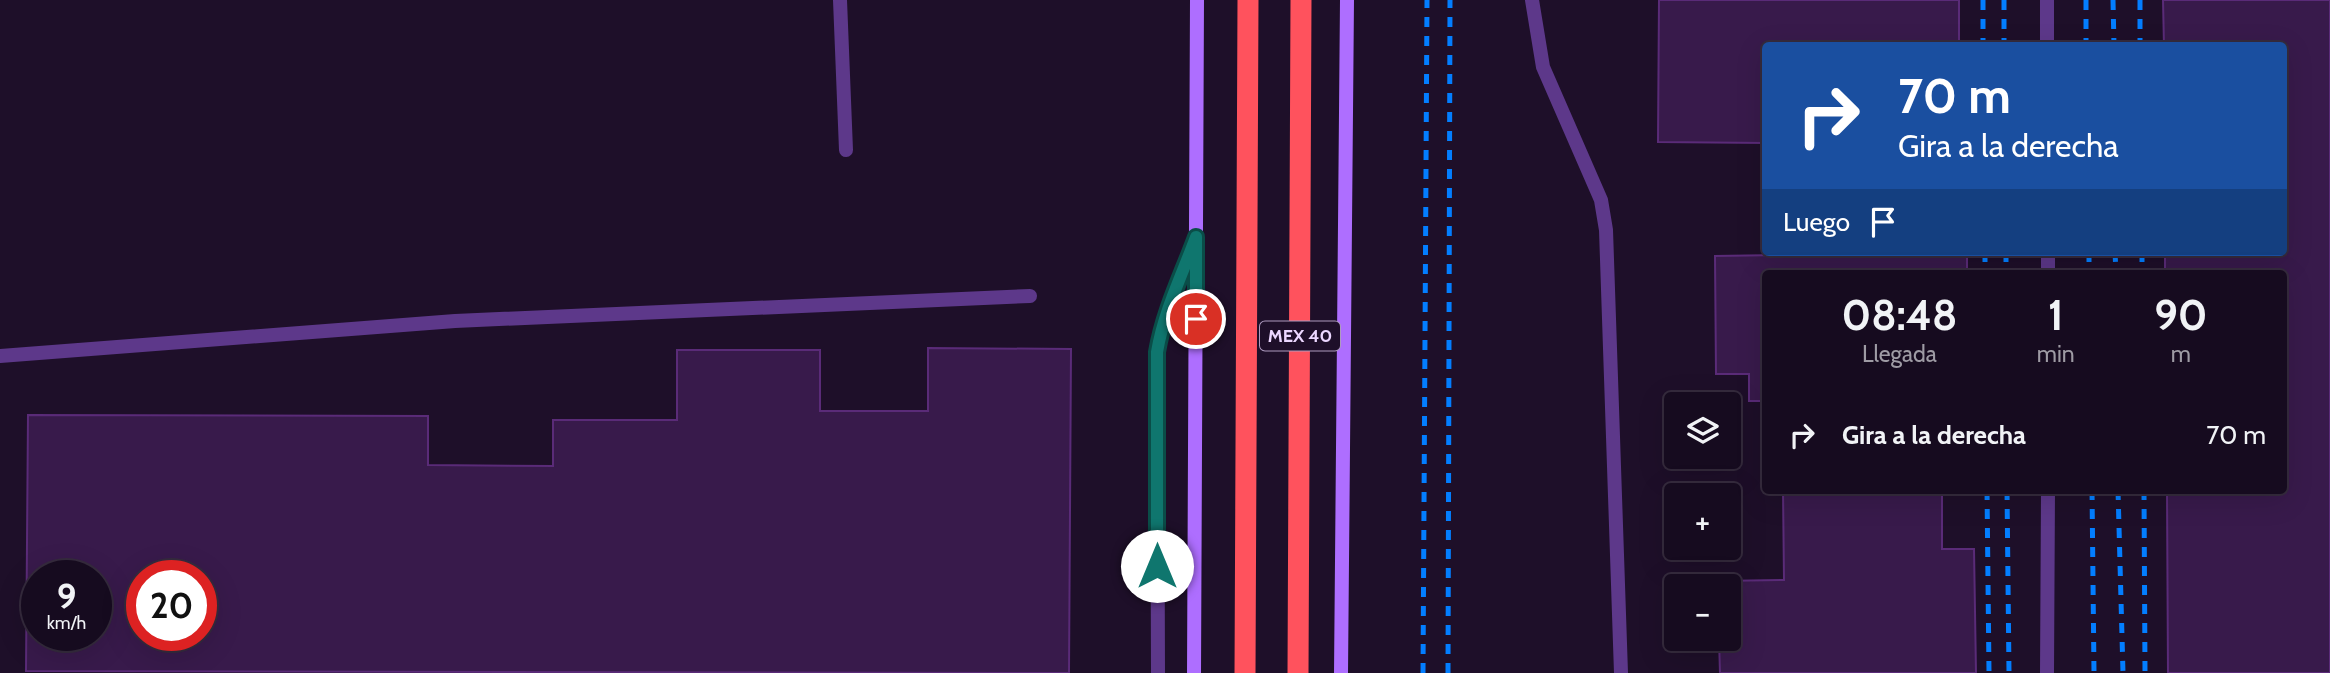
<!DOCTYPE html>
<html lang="es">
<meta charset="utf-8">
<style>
:root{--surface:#160b1f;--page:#1f1428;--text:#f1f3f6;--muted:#9e9ba4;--line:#352b3d}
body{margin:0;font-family:Cabin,sans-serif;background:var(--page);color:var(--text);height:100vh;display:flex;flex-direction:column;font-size:26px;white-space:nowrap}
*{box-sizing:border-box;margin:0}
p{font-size:23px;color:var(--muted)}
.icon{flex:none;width:38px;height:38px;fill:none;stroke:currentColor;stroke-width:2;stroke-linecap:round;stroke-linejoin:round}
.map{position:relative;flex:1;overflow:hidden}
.drawer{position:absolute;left:1762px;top:270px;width:525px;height:224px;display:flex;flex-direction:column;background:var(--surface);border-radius:7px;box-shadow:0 7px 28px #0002,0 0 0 2px var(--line)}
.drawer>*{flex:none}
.guide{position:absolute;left:1762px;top:42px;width:525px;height:214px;border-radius:7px;box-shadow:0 7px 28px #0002,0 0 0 2px var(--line);background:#1a4fa0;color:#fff;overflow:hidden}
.tools{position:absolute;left:1664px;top:392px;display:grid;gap:14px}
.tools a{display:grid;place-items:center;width:77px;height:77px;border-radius:7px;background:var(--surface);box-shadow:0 7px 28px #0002,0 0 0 2px var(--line);font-size:35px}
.speed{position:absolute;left:21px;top:560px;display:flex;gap:14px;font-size:35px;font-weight:700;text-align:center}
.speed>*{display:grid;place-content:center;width:91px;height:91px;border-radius:50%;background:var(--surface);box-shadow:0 7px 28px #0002,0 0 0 2px var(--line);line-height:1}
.speed small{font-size:18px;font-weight:400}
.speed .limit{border:10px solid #d22;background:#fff;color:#111}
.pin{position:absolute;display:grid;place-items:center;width:60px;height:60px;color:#fff;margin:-30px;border:4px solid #fff;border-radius:50%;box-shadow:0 2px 7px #0007}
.me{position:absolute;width:77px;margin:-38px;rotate:0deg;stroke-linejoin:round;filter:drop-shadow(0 0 5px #0008)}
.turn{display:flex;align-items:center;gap:24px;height:147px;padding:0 21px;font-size:32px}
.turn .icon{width:91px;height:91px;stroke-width:2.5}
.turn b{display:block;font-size:49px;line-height:60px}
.then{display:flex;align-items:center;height:66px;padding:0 21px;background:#0003;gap:14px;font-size:26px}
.eta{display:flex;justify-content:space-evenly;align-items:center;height:119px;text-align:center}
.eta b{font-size:42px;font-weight:800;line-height:49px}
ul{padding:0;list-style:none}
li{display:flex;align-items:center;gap:21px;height:91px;padding:0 21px}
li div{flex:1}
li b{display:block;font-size:26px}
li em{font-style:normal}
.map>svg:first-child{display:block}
.building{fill:#381a4b;stroke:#5a2b78;stroke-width:2;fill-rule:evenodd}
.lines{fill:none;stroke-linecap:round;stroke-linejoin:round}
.lane{stroke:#5d388a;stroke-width:14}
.secondary{stroke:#ae6eff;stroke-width:14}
.highway{stroke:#ff525d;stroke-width:21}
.rail{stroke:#037eff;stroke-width:5;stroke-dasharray:10 9;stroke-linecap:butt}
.route-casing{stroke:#0a4d48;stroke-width:18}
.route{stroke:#0f766e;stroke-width:12}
.labels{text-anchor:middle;stroke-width:7;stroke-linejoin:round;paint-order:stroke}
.shield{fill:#1e0f29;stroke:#ae9bbf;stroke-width:2}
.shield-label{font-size:18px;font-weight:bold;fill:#ecd7ff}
</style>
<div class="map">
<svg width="2330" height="673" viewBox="0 0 2330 673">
<rect width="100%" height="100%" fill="#1e0f29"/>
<!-- building -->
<g class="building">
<path d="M1659 0H1959V46H1766V143L1658 142Z"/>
<path d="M2163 0H2330V673H2168L2167 490H2284V273H2165V252H2284V46H2164Z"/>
<path d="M1967 252V273H1766V401H1749V374H1716L1715 256Z"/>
<path d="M928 348 1071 349 1069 673 26 671 28 415 428 416V465L553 466V420H677V350H820V411H928ZM37 576H96V635H37ZM142 576H201V635H142Z"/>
<path d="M1783 490H1942V549H1974L1976 673H1720L1719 639H1729V586H1719V581L1784 580Z"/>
</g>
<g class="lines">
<!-- lane -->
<g class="lane">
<path d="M840 0 846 150"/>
<path d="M1532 0 1543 67 1601 200 1606 230 1621 673"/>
<path d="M2047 0V46"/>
<path d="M2048 252V273"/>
<path d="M0 356 455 321 1030 296"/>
<path d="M1158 673 1157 352C1164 312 1182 276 1195 238"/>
<path d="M2047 673 2048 490"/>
</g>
<!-- secondary -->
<g class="secondary">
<path d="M1194 673 1197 0"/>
<path d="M1341 673 1347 0"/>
</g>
<!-- highway -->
<g class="highway">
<path d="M1245 673 1248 0"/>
<path d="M1298 673 1301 0"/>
</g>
<!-- rail -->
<g class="rail">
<path d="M1983 0V46"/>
<path d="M2004 0V46"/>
<path d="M2086 0V46"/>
<path d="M2113 0 2114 46"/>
<path d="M2140 0V46"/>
<path d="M1985 252V273"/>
<path d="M2006 252V273"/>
<path d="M2089 252V273"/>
<path d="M2115 252 2116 273"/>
<path d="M2142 252V273"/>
<path d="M1987 490 1989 673"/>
<path d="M2007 490 2009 673"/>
<path d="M2092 490 2094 673"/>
<path d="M2118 490 2123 673"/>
<path d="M2144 490 2145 673"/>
<path d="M1423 673 1427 0"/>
<path d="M1448 673 1450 0"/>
</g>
</g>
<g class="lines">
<!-- route casing -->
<g class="route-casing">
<path id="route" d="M1157 566V352C1164 311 1182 275 1196 237V319"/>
</g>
<!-- route -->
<use href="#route" class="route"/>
</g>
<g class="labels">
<!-- shield labels -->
<rect class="shield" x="1260" y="321.5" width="80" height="29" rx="5"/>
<g class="shield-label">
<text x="1300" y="342">MEX 40</text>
</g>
</g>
</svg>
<div class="tools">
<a><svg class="icon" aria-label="layers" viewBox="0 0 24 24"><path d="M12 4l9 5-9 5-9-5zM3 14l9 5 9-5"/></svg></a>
<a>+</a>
<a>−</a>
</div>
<div class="speed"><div>9<small>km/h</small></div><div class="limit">20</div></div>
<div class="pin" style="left:1196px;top:319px;background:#d93025"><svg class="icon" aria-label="arrive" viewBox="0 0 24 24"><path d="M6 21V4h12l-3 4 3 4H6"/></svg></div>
<svg class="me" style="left:1157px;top:566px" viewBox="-20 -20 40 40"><circle r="19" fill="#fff"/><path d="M0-13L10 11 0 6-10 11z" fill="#0f766e"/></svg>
<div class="guide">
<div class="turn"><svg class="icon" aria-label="right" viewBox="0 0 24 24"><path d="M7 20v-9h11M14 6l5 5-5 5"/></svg><div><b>70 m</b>Gira a la derecha</div></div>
<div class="then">Luego<svg class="icon" aria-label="arrive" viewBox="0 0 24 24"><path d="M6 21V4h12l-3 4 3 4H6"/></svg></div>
</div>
<section class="drawer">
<div class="eta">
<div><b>08:48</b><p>Llegada</p></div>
<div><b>1</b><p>min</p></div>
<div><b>90</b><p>m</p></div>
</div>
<ul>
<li><svg class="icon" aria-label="right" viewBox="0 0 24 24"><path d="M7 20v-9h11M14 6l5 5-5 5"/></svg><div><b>Gira a la derecha</b></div><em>70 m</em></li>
</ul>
</section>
</div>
